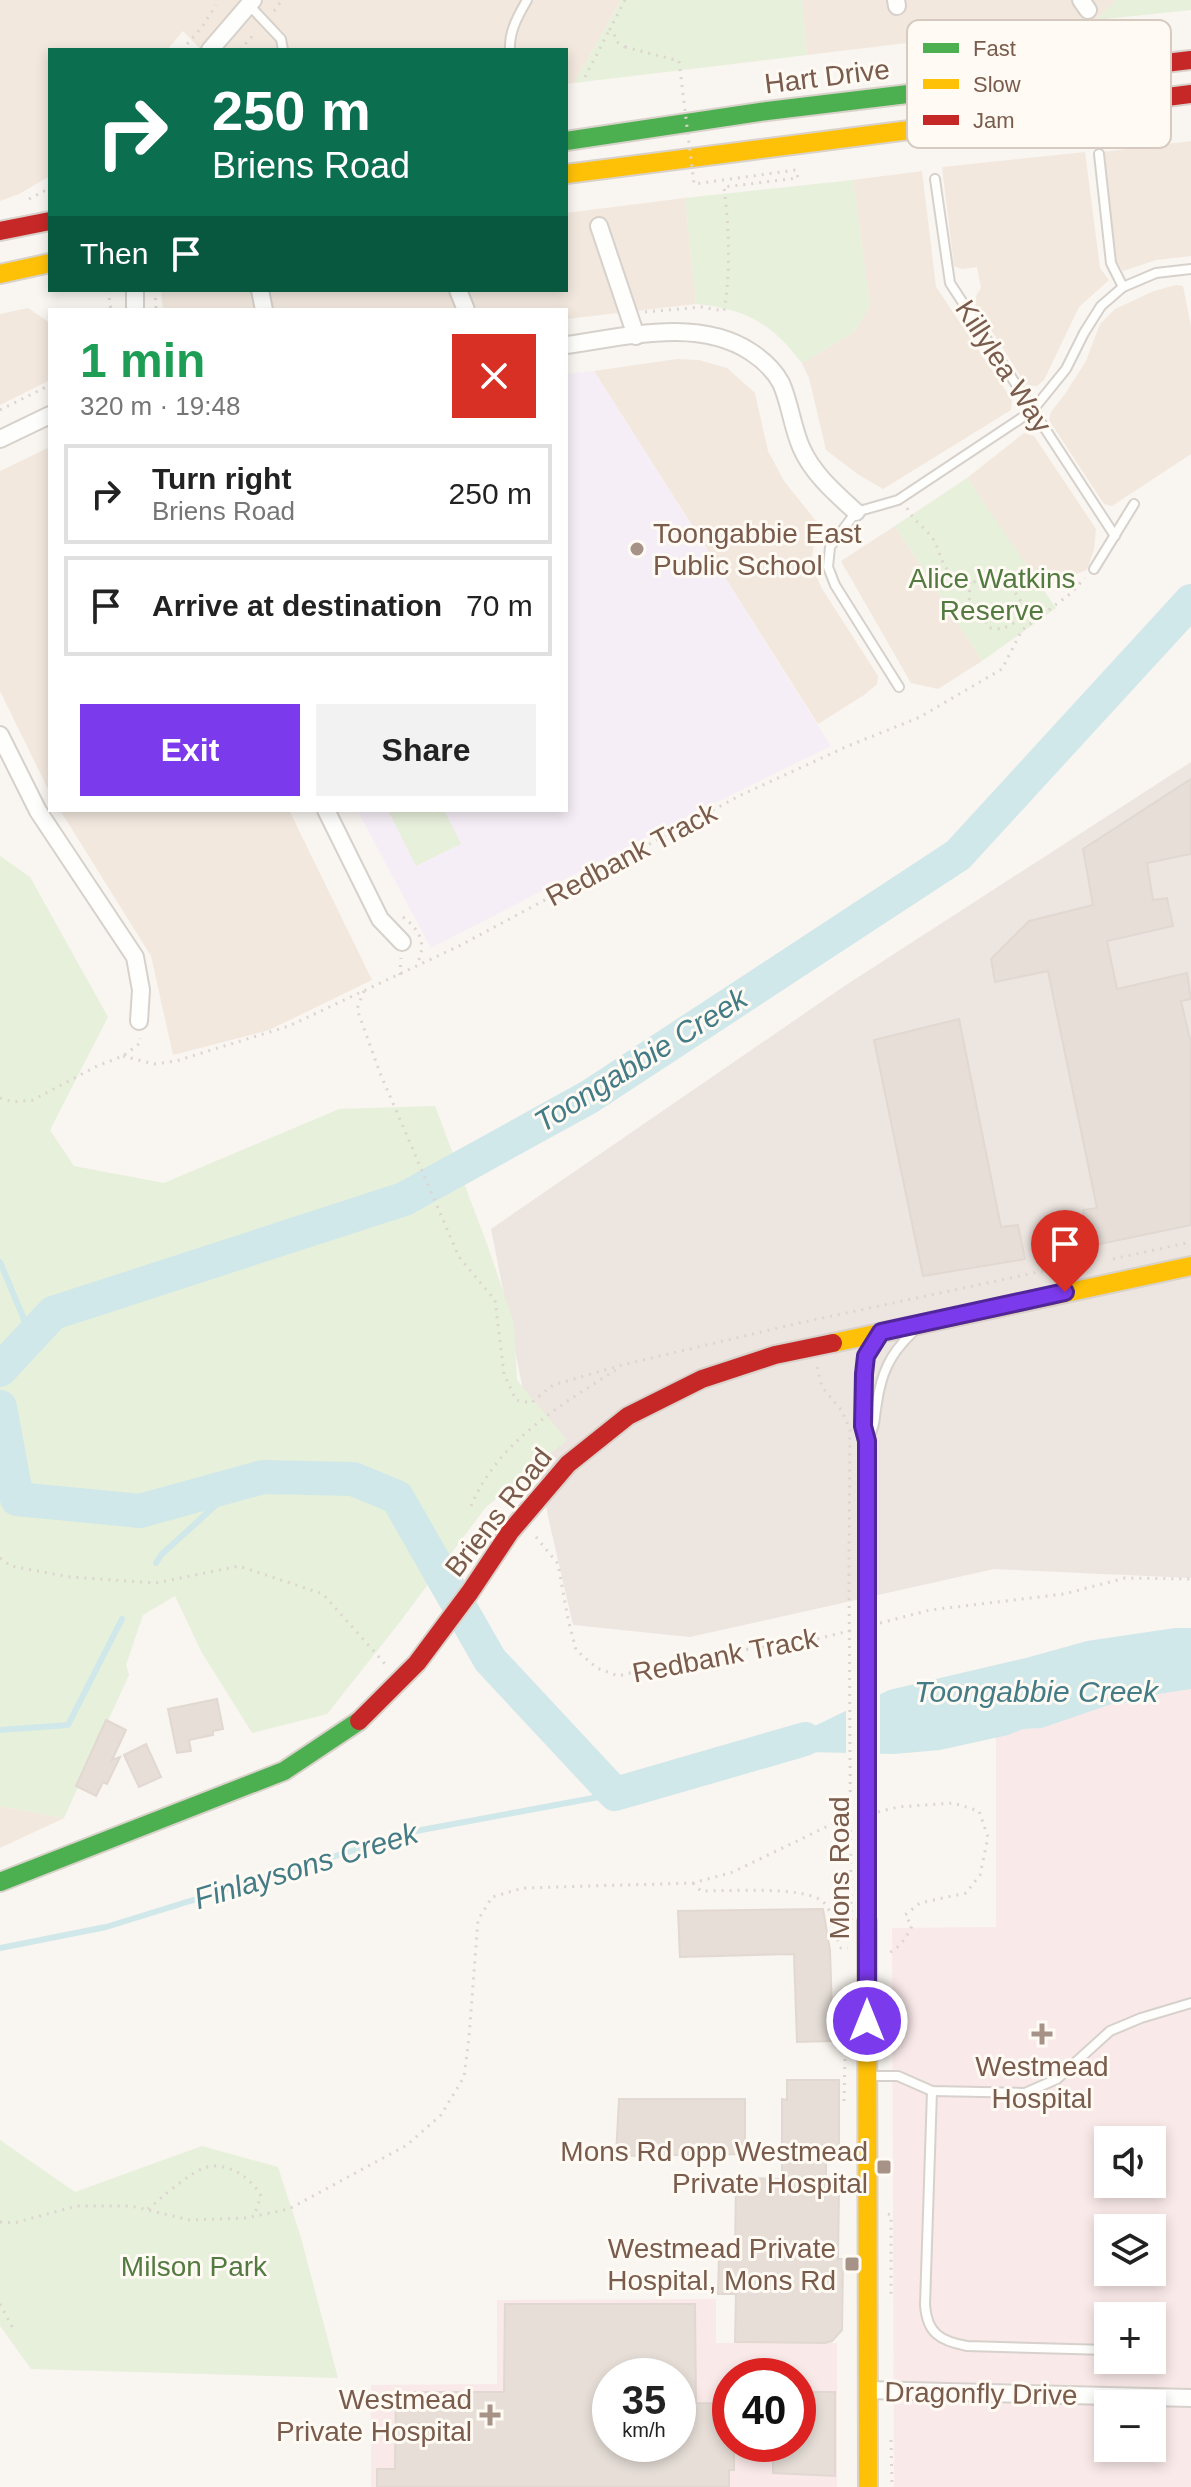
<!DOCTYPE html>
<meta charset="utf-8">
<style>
:root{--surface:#fff;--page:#f2f2f2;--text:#222;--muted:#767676;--line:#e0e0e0;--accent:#7c3aed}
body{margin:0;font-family:Arial,sans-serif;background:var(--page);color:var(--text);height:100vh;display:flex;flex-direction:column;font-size:30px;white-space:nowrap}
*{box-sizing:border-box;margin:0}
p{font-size:26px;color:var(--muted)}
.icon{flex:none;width:44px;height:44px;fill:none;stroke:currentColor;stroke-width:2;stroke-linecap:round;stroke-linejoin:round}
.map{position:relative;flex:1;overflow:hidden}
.sheet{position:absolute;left:48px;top:308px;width:520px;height:504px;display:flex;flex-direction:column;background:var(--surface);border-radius:0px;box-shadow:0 4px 12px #0003}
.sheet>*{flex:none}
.banner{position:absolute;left:48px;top:48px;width:520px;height:244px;border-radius:0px;box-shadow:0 4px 12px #0003;background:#0b6e4f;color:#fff;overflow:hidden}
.controls{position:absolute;left:1094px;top:2126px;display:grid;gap:16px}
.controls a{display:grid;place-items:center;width:72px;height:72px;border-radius:0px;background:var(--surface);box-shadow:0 4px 12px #0003;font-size:40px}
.speed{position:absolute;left:592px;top:2358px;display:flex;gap:16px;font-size:40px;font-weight:700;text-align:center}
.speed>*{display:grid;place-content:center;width:104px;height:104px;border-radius:50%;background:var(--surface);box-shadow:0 4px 12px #0003;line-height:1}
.speed small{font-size:20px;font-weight:400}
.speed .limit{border:12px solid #d22;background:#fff;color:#111}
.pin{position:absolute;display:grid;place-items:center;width:68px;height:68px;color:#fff;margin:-82px -34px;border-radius:50% 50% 50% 0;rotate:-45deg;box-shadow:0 0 8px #0007}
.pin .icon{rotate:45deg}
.me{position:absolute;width:88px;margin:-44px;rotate:0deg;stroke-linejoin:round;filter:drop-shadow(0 0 6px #0008)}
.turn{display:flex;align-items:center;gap:28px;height:168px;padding:0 32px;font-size:36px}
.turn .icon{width:104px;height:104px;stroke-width:2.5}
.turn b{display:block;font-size:56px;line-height:68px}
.then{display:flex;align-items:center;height:76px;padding:0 32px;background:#0003;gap:16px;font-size:30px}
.round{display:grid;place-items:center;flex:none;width:84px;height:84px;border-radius:0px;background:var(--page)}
.head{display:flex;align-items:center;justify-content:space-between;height:136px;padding:0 32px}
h1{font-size:48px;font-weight:600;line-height:60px;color:#1e9e55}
.button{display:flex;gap:16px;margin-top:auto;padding:16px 32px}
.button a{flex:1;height:92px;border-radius:0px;background:var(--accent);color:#fff;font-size:32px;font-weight:600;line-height:92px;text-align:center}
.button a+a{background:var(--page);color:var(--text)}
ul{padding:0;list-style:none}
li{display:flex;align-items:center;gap:24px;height:100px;margin:0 16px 12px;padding:0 16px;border:4px solid var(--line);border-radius:0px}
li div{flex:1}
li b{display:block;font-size:30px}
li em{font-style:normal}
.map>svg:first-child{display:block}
.residential{fill:#f2e8de}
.industrial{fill:#ede5e0}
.education{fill:#f6eef6}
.medical{fill:#fae9e9;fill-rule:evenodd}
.green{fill:#e7f0db}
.water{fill:#d0e8ea}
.pier{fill:#f9f5f0}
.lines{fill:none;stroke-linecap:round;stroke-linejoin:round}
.stream{stroke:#d0e8ea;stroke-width:6}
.river{stroke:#d0e8ea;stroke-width:34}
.building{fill:#e6ded7;stroke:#e2d8d2;stroke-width:2;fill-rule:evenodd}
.lane-casing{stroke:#d7d1cb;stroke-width:12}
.street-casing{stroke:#d7d1cb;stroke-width:20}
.fast-casing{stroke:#d9d2cb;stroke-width:22}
.slow-casing{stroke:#d9d2cb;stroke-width:22}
.jam-casing{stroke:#d9d2cb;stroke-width:22}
.path{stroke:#dcd5d0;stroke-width:3;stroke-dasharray:2 6;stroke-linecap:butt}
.lane{stroke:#fefefd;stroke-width:8}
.street{stroke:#fefefd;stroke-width:16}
.fast{stroke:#4caf50;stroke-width:18}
.slow{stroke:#ffc107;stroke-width:18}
.jam{stroke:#c62828;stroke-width:18}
.lane-bridge-casing{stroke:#d7d1cb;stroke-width:12;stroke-linecap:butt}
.path-bridge{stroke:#dcd5d0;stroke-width:3;stroke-dasharray:2 6;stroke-linecap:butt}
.lane-bridge{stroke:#fefefd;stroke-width:8}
.route-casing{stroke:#51269a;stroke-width:20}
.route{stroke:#7c3aed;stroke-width:14}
.poi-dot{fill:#a69286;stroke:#fffaf3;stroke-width:3}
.labels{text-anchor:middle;stroke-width:6;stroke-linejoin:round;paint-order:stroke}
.street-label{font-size:28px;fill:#7a5c4d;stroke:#fffaf3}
.poi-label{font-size:28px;fill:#7a5c4d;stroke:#fffaf3;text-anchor:end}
.park-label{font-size:28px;fill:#537a41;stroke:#fffaf3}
.water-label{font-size:30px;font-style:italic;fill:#437c86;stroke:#fffaf3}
.key{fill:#fffaf3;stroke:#d7cbc1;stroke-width:2}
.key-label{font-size:22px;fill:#7a5c4d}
</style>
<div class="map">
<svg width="1191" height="2487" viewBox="0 0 1191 2487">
<rect width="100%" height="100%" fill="#f9f5f0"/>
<!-- residential -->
<g class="residential">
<path d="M0 0H621L574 83 566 84V50H201L183 31 167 50H50V176L19 194 0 201Z"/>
<path d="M802 0H1117L1096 20 807 55Z"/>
<path d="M1191 141V256L1156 260 1123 271 1115 259 1103 152Z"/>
<path d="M1085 152 1100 268 1109 280 1079 307 1044 380 1037 386 1026 385 975 304 977 294 981 288 977 267 962 269 954 266 942 167Z"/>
<path d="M922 171 936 287 1012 400 1011 410 883 489 859 475 826 450 809 378 802 363 854 332 870 306 853 180Z"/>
<path d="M685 198 696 304 566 319V310H163L161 290H566V213Z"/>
<path d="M1176 285 1183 286 1191 327V454L1112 506 1104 504 1049 420 1051 412 1065 394 1086 361 1100 324 1115 309 1154 291Z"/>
<path d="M28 308 47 321 50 326V380L0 405V314Z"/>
<path d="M677 359 699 360 727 368 755 393 768 451 784 481 824 531 814 545 811 562 821 587 878 676 877 684 864 695 818 724 594 371Z"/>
<path d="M1024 433 1034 436 1096 529 1094 549 1087 570 1040 587 967 478Z"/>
<path d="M50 447V793L0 691V471Z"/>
<path d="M895 526 982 661 938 689 911 683 841 561Z"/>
<path d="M60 810H289L372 980 269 1030 173 1055 151 956Z"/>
<path d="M0 1806 64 1818 0 1848Z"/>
</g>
<!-- industrial -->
<path class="industrial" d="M1191 762V1578L994 1569 690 1637 573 1625 549 1521 491 1229 843 987Z"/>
<!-- education -->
<path class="education" d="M594 371 831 746 678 821 431 948 357 810H566V374Z"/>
<!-- medical -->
<g class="medical">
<path d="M1191 1689V2487H894L892 1928 996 1927V1737L1023 1729 1042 1728 1112 1704 1138 1702 1159 1694ZM1108 2140H1152V2184H1108ZM1108 2228H1152V2272H1108ZM1108 2316H1152V2360H1108ZM1108 2404H1152V2448H1108Z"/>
<path d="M716 2299V2343H837V2487H371V2385L497 2384V2300ZM610 2376H678V2444H610ZM730 2376H798V2444H730Z"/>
</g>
<!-- green -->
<g class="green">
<path d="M621 0H802L807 55 574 83Z"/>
<path d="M1117 0H1191V10L1096 20Z"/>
<path d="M853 180 870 306 854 332 802 363C771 323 747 309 696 304L685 198Z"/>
<path d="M967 478 1056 608 982 661 895 526Z"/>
<path d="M388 810H444L461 844 416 866Z"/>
<path d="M0 856 30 877 108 1017 50 1130 74 1166 164 1183 339 1109 435 1106 487 1244 514 1323 517 1380 567 1440 486 1507 396 1627 327 1714 252 1733 201 1651 175 1596 143 1615 126 1665 129 1675 64 1818 0 1806Z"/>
<path d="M0 2140 75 2192 202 2146 278 2167 301 2238 338 2378 31 2369 0 2326Z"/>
</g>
<!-- water -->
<path class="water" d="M1175 1628H1191V1689L1159 1694 1138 1702 1112 1704 1042 1728 1023 1729 1008 1735 940 1750 894 1754 763 1751 889 1690 1026 1658 1087 1641Z"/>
<!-- pier -->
<path class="pier" d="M880 1691V1758L846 1757V1707Z"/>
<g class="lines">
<!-- stream -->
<g class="stream">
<path d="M0 1262 31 1336"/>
<path d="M156 1563 161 1555 240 1483"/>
<path d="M0 1730 68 1725 122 1619"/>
<path d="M0 1948 106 1927 416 1831 615 1794"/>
</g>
<!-- river -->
<g class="river">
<path d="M0 1370 53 1313 404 1199 589 1097 958 855 1191 601"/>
<path d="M0 1407 17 1499 140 1511 263 1477 353 1479 397 1497 490 1660 615 1794 805 1739"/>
</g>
</g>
<!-- building -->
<g class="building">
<path d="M1191 779V854L1147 863 1153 900 1167 898 1173 926 1107 941 1117 989 1187 973 1191 999 1181 1001 1191 1044V1225L1090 1246 1083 1210 1097 1208 1048 971 995 982 991 959 1029 921 1093 905 1083 849Z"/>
<path d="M959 1019 1001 1227 1018 1225 1025 1259 923 1276 874 1040Z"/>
<path d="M217 1699 223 1729 213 1731V1735L189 1740 191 1751 177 1753 168 1709Z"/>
<path d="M106 1720 126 1730 112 1760 120 1757 107 1784 103 1782 96 1796 76 1786Z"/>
<path d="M146 1744 161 1777 139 1787 124 1755Z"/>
<path d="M823 1909 830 1950 833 2041 797 2042 794 1954 680 1957 678 1911Z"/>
<path d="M787 2080H839V2150H826V2183H832V2188H839L838 2259H843L842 2330 832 2341 825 2343 735 2342 736 2294H718L719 2257H735L736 2178 782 2179V2099L787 2100Z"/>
<path d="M619 2099H745V2154L616 2156Z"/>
<path d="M505 2304H695L696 2403 730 2404V2444H734V2470H729V2487H377V2469H395L396 2392H504ZM610 2376H678V2444H610Z"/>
<path d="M801 2392H835V2476L773 2473V2444H798V2394H801Z"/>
</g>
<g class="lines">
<!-- lane casing -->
<g class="lane-casing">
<g id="lane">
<path d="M249 5 281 39 283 50"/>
<path d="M510 50C509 31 518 16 527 0"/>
<path d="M1099 154 1111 263 1123 287"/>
<path d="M935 179 950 283 1115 536"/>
<path d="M1094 569 1134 504"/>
<path d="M899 687 835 585 828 567 830 547 856 512 898 500 1032 411 1066 369 1084 333 1101 306 1123 287 1156 273 1191 269"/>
<path d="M868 1440C876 1423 874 1420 877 1403 881 1374 890 1354 911 1334"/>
<path d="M866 1569 867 1441C859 1413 859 1362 876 1338"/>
<path d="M869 2076H898L932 2091 1025 2093 1057 2079 1110 2031 1141 2018 1191 2003"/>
<path d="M932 2091 925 2305C927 2333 940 2341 967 2346L1108 2350"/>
</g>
</g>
<!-- street casing -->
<g class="street-casing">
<g id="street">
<path d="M896 0 897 6"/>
<path d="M1081 0 1088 10"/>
<path d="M210 50 253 0"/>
<path d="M599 226 636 336"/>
<path d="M135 290V310"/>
<path d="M260 290 264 310"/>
<path d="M458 290 466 310"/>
<path d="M566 345C625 337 698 317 751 352 763 360 774 370 781 383 790 403 792 426 801 447 812 473 835 493 856 512"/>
<path d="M0 439 50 415"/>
<path d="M0 735 38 811 135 957 141 990 139 1021"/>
<path d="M326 810 380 919 402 942"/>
<path d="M868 2390 1191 2398"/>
</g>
</g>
<!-- fast casing -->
<g class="fast-casing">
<g id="fast">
<path d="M566 141 767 111 1074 74"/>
<path d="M0 1882 284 1771 359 1721"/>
</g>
</g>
<!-- slow casing -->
<g class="slow-casing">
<g id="slow">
<path d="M566 174 1019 116"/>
<path d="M0 274 50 263"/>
<path d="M833 1343 1191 1266"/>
<path d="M867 1922 868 2487"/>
</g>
</g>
<!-- jam casing -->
<g class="jam-casing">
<g id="jam">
<path d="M1074 74 1191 60"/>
<path d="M1019 116 1191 94"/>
<path d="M0 231 50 221"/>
<path d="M359 1721 417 1663 470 1592 510 1532 568 1464 628 1416 702 1379 775 1355 833 1343"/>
</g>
</g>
<!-- path -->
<g class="path">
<path d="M625 0 610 29 613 31 617 42 625 47"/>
<path d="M274 11 282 0"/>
<path d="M182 50 202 27 216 5"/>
<path d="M240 50 256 32"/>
<path d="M585 77 610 29"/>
<path d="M29 199 50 188"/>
<path d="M108 290 111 310"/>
<path d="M155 290 156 310"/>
<path d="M645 312 701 307 724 311C731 270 729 228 724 187"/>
<path d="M0 410 50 385"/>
<path d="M907 508C913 520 923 526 931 536 942 551 939 568 957 577 993 595 994 551 1027 612L1025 617 1002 629 989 628 981 613 969 607 970 581"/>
<path d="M403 917C420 930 428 945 416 965"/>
<path d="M400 975 401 958"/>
<path d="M364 991 357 1009 380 1073 459 1257 495 1300 504 1374 516 1400 531 1403 553 1385 622 1365 799 1323 1048 1270 1086 1265"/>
<path d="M123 1056 154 1064 176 1061 289 1026 459 946 741 795 848 746 920 717 1002 669 1022 630 1070 594 1085 578"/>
<path d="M0 1098 13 1102 33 1100 97 1066 123 1056 140 1043V1038"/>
<path d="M1113 1259 1191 1242"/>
<path d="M817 1367 822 1387 842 1411 850 1430 849 1574"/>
<path d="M471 1506C499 1440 561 1405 619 1368"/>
<path d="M536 1537 558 1564 568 1619 576 1650 597 1668 618 1676 687 1658 813 1640 853 1630"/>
<path d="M0 1558 11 1566 70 1577 156 1583 239 1566 323 1594 385 1664"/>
<path d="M880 1623 930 1610 1064 1594 1125 1578 1191 1579"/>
<path d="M878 1812 898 1807 953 1803 979 1811 988 1837 980 1875 966 1893 920 1903 905 1915 912 1926C906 1938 900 1947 889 1953"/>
<path d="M693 1883 701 1891C726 1891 804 1886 822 1901 834 1910 834 1935 841 1948H848"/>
<path d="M844 2101 845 2057"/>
<path d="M148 2209C161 2198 188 2174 204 2168 226 2160 252 2178 261 2196L256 2210 252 2215"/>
<path d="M888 2214 891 2215V2296"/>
<path d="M0 2222 14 2223 77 2206H131L190 2220 246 2218 289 2209 407 2145 441 2115 464 2077 469 2037 478 1920 492 1897 523 1888 693 1883 733 1872 830 1825 852 1819"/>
<path d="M0 2304 15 2332"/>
<path d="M891 2440 892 2487"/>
</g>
<!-- lane -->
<use href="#lane" class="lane"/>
<!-- street -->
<use href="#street" class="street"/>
<!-- fast -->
<use href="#fast" class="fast"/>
<!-- slow -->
<use href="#slow" class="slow"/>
<!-- jam -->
<use href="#jam" class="jam"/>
<!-- lane-bridge casing -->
<g class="lane-bridge-casing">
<path id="lane-bridge" d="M866 1569 867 1922"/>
</g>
<!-- path-bridge -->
<g class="path-bridge">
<path d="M625 47 679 61 694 184 796 170 798 178 724 187"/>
<path d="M849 1574 851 1922"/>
</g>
<!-- lane-bridge -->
<use href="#lane-bridge" class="lane-bridge"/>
</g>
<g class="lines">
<!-- route casing -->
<g class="route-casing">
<path id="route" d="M867 2021V1441L863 1426 864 1374 866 1356 881 1332 1065 1292"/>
</g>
<!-- route -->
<use href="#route" class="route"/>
</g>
<!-- markers -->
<g class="poi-dot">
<circle cx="637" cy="549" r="8"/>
<path d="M1038 2022h8v8h8v8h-8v8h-8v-8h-8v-8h8z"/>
<rect x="876" y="2159" width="16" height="16" rx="4"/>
<rect x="844" y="2256" width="16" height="16" rx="4"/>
<path d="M486 2403h8v8h8v8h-8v8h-8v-8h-8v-8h8z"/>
</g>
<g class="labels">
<!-- street labels -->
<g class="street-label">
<text transform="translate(827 76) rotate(-7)" y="10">Hart Drive</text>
<text transform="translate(1004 366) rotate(57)" y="10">Killylea Way</text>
<text transform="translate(631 854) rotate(-28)" y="10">Redbank Track</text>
<text transform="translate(498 1512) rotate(-52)" y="10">Briens Road</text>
<text transform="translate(725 1655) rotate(-11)" y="10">Redbank Track</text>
<text transform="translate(839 1868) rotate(-90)" y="10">Mons Road</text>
<text transform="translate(981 2393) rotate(1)" y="10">Dragonfly Drive</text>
</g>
<!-- poi labels -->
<g class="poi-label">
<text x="653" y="543" text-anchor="start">Toongabbie East<tspan x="653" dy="32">Public School</tspan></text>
<text x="1042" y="2076" text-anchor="middle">Westmead<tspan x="1042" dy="32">Hospital</tspan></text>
<text x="868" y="2161">Mons Rd opp Westmead<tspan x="868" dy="32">Private Hospital</tspan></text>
<text x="836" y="2258">Westmead Private<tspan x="836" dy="32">Hospital, Mons Rd</tspan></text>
<text x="472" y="2409">Westmead<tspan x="472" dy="32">Private Hospital</tspan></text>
</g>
<!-- park labels -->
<g class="park-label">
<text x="992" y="588">Alice Watkins<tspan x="992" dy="32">Reserve</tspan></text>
<text x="194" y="2276">Milson Park</text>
</g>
<!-- water labels -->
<g class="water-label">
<text transform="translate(641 1060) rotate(-32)" y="10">Toongabbie Creek</text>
<text x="1036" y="1702">Toongabbie Creek</text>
<text transform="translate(306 1866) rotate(-17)" y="10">Finlaysons Creek</text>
</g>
</g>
<!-- legend -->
<rect x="907" y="20" width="264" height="128" rx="12" class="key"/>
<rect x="923" y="43" width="36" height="10" fill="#4caf50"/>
<rect x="923" y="79" width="36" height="10" fill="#ffc107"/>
<rect x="923" y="115" width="36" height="10" fill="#c62828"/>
<g class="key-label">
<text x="973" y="56">Fast</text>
<text x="973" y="92">Slow</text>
<text x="973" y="128">Jam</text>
</g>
</svg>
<div class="controls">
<a><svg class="icon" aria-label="sound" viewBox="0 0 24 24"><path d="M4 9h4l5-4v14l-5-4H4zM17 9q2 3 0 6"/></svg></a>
<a><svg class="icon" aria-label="layers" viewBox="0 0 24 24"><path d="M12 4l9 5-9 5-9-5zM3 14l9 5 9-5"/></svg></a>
<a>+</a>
<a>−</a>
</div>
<div class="speed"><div>35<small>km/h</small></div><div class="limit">40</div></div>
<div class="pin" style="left:1065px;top:1292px;background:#d93025"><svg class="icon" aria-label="arrive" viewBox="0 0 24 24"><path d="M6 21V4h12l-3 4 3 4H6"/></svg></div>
<svg class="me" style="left:867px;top:2021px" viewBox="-20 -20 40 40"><circle r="17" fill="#7c3aed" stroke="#fff" stroke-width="3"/><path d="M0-11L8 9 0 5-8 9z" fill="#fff"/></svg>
<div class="banner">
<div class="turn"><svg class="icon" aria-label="right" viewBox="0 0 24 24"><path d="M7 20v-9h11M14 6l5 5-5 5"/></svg><div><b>250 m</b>Briens Road</div></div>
<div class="then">Then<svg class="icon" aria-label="arrive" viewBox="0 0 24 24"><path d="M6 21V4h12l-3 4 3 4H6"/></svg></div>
</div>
<section class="sheet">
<div class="head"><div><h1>1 min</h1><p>320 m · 19:48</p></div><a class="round" style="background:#d93025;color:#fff"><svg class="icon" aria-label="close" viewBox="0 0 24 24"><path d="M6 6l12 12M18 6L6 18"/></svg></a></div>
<ul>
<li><svg class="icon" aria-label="right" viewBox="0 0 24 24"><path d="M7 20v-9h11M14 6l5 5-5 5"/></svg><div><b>Turn right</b><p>Briens Road</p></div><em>250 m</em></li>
<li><svg class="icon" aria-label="arrive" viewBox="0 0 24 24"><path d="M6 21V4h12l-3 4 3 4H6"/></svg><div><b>Arrive at destination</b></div><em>70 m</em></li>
</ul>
<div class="button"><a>Exit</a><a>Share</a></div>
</section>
</div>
